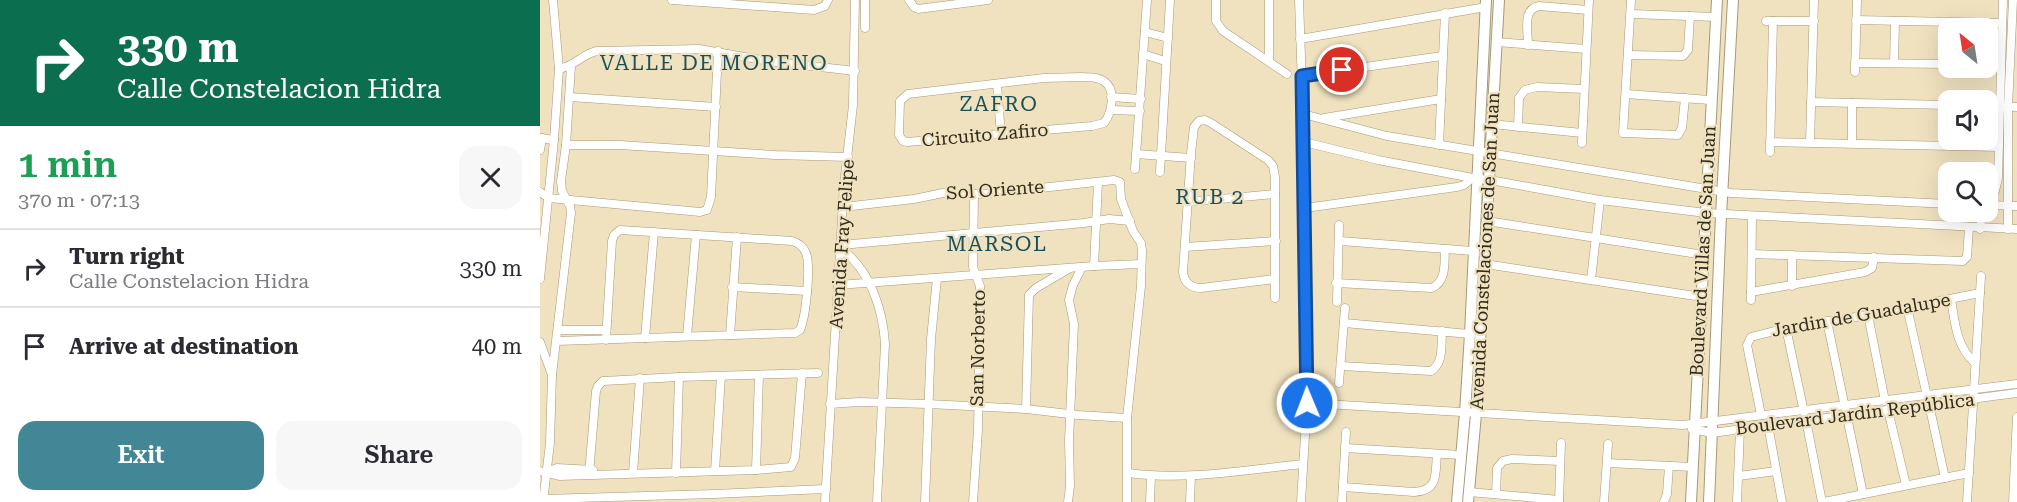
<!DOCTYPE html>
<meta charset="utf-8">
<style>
:root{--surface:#fff;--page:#f7f7f7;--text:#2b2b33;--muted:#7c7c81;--line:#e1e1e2;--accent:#438695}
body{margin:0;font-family:"Roboto Serif",serif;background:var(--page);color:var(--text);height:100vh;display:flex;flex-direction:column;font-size:22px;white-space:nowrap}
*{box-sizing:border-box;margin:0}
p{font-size:20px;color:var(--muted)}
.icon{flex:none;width:33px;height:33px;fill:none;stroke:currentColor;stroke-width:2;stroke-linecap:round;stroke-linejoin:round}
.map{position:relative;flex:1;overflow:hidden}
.details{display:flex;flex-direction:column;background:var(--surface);width:540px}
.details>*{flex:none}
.hud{background:#0b6e4f;color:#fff;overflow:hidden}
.needle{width:39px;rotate:330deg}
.controls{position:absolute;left:1398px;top:18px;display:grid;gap:12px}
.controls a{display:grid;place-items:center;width:60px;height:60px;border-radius:12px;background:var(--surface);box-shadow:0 6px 24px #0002;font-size:30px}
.pin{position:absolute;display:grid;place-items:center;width:51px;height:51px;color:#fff;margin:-26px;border:3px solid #fff;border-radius:50%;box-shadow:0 2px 6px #0007}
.me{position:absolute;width:66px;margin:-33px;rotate:359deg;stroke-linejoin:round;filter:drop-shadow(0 0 4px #0008)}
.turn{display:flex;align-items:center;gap:21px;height:126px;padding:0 18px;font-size:27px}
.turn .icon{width:78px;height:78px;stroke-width:2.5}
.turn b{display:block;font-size:42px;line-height:51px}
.round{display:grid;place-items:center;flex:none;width:63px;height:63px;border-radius:18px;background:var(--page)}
.overview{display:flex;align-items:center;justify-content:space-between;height:102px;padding:0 18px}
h1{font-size:36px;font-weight:600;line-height:45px;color:#1e9e55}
.button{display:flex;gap:12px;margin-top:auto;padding:12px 18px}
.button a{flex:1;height:69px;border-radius:18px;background:var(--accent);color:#fff;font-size:24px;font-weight:600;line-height:69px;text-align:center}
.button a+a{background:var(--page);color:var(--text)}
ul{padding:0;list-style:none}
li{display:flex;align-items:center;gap:18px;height:78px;padding:0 18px;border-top:2px solid var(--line)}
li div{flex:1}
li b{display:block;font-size:22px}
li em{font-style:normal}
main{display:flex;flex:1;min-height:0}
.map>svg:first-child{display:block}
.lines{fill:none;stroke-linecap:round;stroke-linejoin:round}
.street-casing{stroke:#a79978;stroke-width:9}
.secondary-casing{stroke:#a79978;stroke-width:12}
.street{stroke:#fff;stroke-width:8}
.secondary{stroke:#fff;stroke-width:10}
.route-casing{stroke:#114b97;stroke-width:15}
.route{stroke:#1a73e8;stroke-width:10}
.labels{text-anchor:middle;stroke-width:4.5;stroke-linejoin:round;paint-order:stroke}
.street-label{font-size:18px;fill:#2f2a1c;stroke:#f0e2bf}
.quarter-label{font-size:21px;letter-spacing:1.5px;fill:#18505c;stroke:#f0e2bf}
</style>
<main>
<section class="details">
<div class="hud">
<div class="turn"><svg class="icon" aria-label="right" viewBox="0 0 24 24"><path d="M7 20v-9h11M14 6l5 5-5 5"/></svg><div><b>330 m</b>Calle Constelacion Hidra</div></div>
</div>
<div class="overview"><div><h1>1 min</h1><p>370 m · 07:13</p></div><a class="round"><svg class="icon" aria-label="close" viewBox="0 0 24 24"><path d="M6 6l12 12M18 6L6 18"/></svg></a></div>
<ul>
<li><svg class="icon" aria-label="right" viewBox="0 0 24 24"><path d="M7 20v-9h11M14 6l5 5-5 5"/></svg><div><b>Turn right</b><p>Calle Constelacion Hidra</p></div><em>330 m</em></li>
<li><svg class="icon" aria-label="arrive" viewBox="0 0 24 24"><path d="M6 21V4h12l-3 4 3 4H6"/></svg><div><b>Arrive at destination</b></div><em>40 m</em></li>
</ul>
<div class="button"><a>Exit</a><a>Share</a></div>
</section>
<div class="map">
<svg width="1477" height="502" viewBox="0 0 1477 502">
<rect width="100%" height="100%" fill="#f0e2bf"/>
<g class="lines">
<!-- street casing -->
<g class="street-casing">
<g id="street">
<path d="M132 0 274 10 285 6 288 0"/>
<path d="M325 0V28"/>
<path d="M369 0 374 7 378 9 448 0"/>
<path d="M676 0V21L683 31 747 74"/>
<path d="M759 0 764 142 767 403 761 502"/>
<path d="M1091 0 1083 133 1138 135 1142 128 1145 98"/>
<path d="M1091 14 1176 17"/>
<path d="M1316 20 1462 23"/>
<path d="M1226 21H1274"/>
<path d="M605 32 628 38"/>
<path d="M760 39 946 7"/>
<path d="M956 42 1046 49"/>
<path d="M988 45C988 31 982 9 999 6L1048 10"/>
<path d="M603 54 625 61"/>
<path d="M1088 55 1143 56 1148 50 1150 16"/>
<path d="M729 61V0"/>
<path d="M1315 63 1408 64"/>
<path d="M1354 63 1355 21"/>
<path d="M1448 65H1461"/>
<path d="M19 69C37 65 42 54 57 51L159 49 228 61 315 71"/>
<path d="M1315 72 1317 0"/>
<path d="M762 76 902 56"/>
<path d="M541 77C548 78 558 76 565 82 576 90 572 113 564 123L552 126 367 142 363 141 359 135 360 101 368 94 504 78Z"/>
<path d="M457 84 461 135"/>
<path d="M1086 94 1170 100"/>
<path d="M30 97 176 107"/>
<path d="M571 97 601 99"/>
<path d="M1271 102 1408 105"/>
<path d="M1448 106 1477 107"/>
<path d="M571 110 600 111"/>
<path d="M763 114 847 136 1191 193 1408 204"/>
<path d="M784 118 901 99"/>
<path d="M952 124 1042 133"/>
<path d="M978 127 979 98 985 90 997 87 1044 89"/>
<path d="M0 138 14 140"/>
<path d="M764 142 838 160 938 179 950 180 1060 200 1166 213 1477 229"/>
<path d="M1230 142 1459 147"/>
<path d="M1270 142 1274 0"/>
<path d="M1042 143 1049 0"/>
<path d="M1312 143V103"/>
<path d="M26 145H80L235 155 308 157"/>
<path d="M899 145 905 13"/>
<path d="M0 150 2 138"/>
<path d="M1230 152 1233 21"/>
<path d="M596 154 651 158"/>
<path d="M595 169 607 0"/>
<path d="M620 172 630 0"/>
<path d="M0 192 9 198 160 212 167 210 171 197 178 51"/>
<path d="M1448 200 1455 191 1458 178 1463 0"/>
<path d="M648 202 735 194"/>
<path d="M1448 205 1477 206"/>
<path d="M303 207 374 199 403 193 445 194 574 180 580 182 581 199 593 231 601 243 602 251 601 286 587 418V502"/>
<path d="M765 208 917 187 924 185 932 178"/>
<path d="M947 221 1164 255"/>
<path d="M1440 229 1442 212"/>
<path d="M1468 229V107L1473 0"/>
<path d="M800 241 933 251"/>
<path d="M301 245 544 223 569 219 590 221"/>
<path d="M645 247 736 241"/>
<path d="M301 249C330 269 343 310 345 344L337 502"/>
<path d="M1212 254 1423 261 1427 257 1429 228"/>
<path d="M945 264 1162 297"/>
<path d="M554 266 558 183"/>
<path d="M0 279 14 140 19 69 13 0"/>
<path d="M735 279 661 288C650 288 644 282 643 272L651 153 654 127 659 121 665 120 671 123 728 160 733 166 735 177V298"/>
<path d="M1051 280 1060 200"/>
<path d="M796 283 892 288C907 281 904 263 905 249"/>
<path d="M298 285 554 266 601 264"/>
<path d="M1252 286V255"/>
<path d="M192 287 267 291"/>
<path d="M1211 292 1325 272 1332 268 1334 257"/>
<path d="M1411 299C1415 323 1416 346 1435 363"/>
<path d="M1211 300 1212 217"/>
<path d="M797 302 799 225"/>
<path d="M1367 307 1387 396"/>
<path d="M1328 315 1345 401"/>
<path d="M1287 321 1323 494"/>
<path d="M804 323 930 334"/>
<path d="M1246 328 1264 412"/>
<path d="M19 330H66"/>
<path d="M190 335 197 237"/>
<path d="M147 336 156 235"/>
<path d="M105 338 114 232"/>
<path d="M17 341 255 333 260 330C266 316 271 267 266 253 263 246 259 243 252 241L80 230 74 235 72 241 66 340"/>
<path d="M0 342 12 375 10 443 3 502"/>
<path d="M801 366 891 371C904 363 901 345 902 331"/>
<path d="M12 375 31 213 30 206 22 191 21 181 26 145 31 66"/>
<path d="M799 383 805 308"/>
<path d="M767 403 1143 425 1477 384"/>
<path d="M290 404 319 402 388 404 486 409 538 415 587 418"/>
<path d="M1389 404 1405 478"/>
<path d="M486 409 489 295 496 288 530 268"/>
<path d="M1348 410 1366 485"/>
<path d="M1221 415 1207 345 1211 337 1246 328 1328 315 1440 293"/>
<path d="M1266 420 1282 502"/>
<path d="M1228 425 1242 502"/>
<path d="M1152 429 1172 433 1477 393"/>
<path d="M805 448 921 455"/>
<path d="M1067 463 1153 467"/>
<path d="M216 470 219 375"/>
<path d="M0 471 19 476 216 470 251 467 255 458 262 373"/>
<path d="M175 471 181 376"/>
<path d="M7 472 17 468 53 470"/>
<path d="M93 473 100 378"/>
<path d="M136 473 139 377"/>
<path d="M588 473C646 481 705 470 763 464"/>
<path d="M49 474 56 391 58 386 63 381 139 377 278 373"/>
<path d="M1199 476 1236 471"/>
<path d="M803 487 874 492C899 491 895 474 897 454"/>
<path d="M929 492 1019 500"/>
<path d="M956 494 957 468 963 461 972 459 1020 461"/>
<path d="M3 499 174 494 286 489"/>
<path d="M285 502 304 185 313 105 315 0"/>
<path d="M385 502 391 339 397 278"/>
<path d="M433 502 438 430 440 309V286L433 267 434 194"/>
<path d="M528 502 530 486 529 441 534 324 529 300 533 285 542 267"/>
<path d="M610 502 611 476"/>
<path d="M650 502 651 476"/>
<path d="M802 502 806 432"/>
<path d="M1019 502 1021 443"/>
<path d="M1064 502 1068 444"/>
<path d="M1124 502 1127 494 1129 466"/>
<path d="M1197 502 1200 429"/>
<path d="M1284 502 1429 473"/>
<path d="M1427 502 1441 276"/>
<path d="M1473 502 1477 417"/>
</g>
</g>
<!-- secondary casing -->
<g class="secondary-casing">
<g id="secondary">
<path d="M917 502 925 413 930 334 946 0"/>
<path d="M928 502 936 414 959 0"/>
<path d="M1151 502 1177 0"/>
<path d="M1169 502 1181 215 1193 0"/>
</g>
</g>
<!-- street -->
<use href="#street" class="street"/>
<!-- secondary -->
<use href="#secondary" class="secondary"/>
</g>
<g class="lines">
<!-- route casing -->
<g class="route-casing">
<path id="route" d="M767 403 762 76 802 70"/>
</g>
<!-- route -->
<use href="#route" class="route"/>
</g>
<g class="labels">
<!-- street labels -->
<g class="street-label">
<text transform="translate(445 135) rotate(-5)" y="6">Circuito Zafiro</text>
<text transform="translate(455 190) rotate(-4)" y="6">Sol Oriente</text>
<text transform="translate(302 244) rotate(-86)" y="6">Avenida Fray Felipe</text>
<text transform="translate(945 251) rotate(-87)" y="6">Avenida Constelaciones de San Juan</text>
<text transform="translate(1163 251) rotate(-87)" y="6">Boulevard Villas de San Juan</text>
<text transform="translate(1321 315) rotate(-10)" y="6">Jardin de Guadalupe</text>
<text transform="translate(438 348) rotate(-89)" y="6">San Norberto</text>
<text transform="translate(1315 414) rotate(-7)" y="6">Boulevard Jardín República</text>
</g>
<!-- quarter labels -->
<g class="quarter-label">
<text x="174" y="70">VALLE DE MORENO</text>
<text x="459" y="111">ZAFRO</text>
<text x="670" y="204">RUB 2</text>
<text x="457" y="251">MARSOL</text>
</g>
</g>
</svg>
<div class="controls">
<a><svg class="needle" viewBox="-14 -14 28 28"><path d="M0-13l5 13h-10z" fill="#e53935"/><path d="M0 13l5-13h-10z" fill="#7c7c81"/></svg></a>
<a><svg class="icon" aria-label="sound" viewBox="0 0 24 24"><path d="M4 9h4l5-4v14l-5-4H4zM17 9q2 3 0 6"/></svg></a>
<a><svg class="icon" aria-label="search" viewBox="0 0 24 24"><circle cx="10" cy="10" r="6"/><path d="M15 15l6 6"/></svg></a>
</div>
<div class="pin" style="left:802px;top:70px;background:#d93025"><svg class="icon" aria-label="arrive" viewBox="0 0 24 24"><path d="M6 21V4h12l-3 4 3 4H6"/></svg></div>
<svg class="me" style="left:767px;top:403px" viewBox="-20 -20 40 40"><circle r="17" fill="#1a73e8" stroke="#fff" stroke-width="3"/><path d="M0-11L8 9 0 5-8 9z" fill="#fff"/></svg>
</div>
</main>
